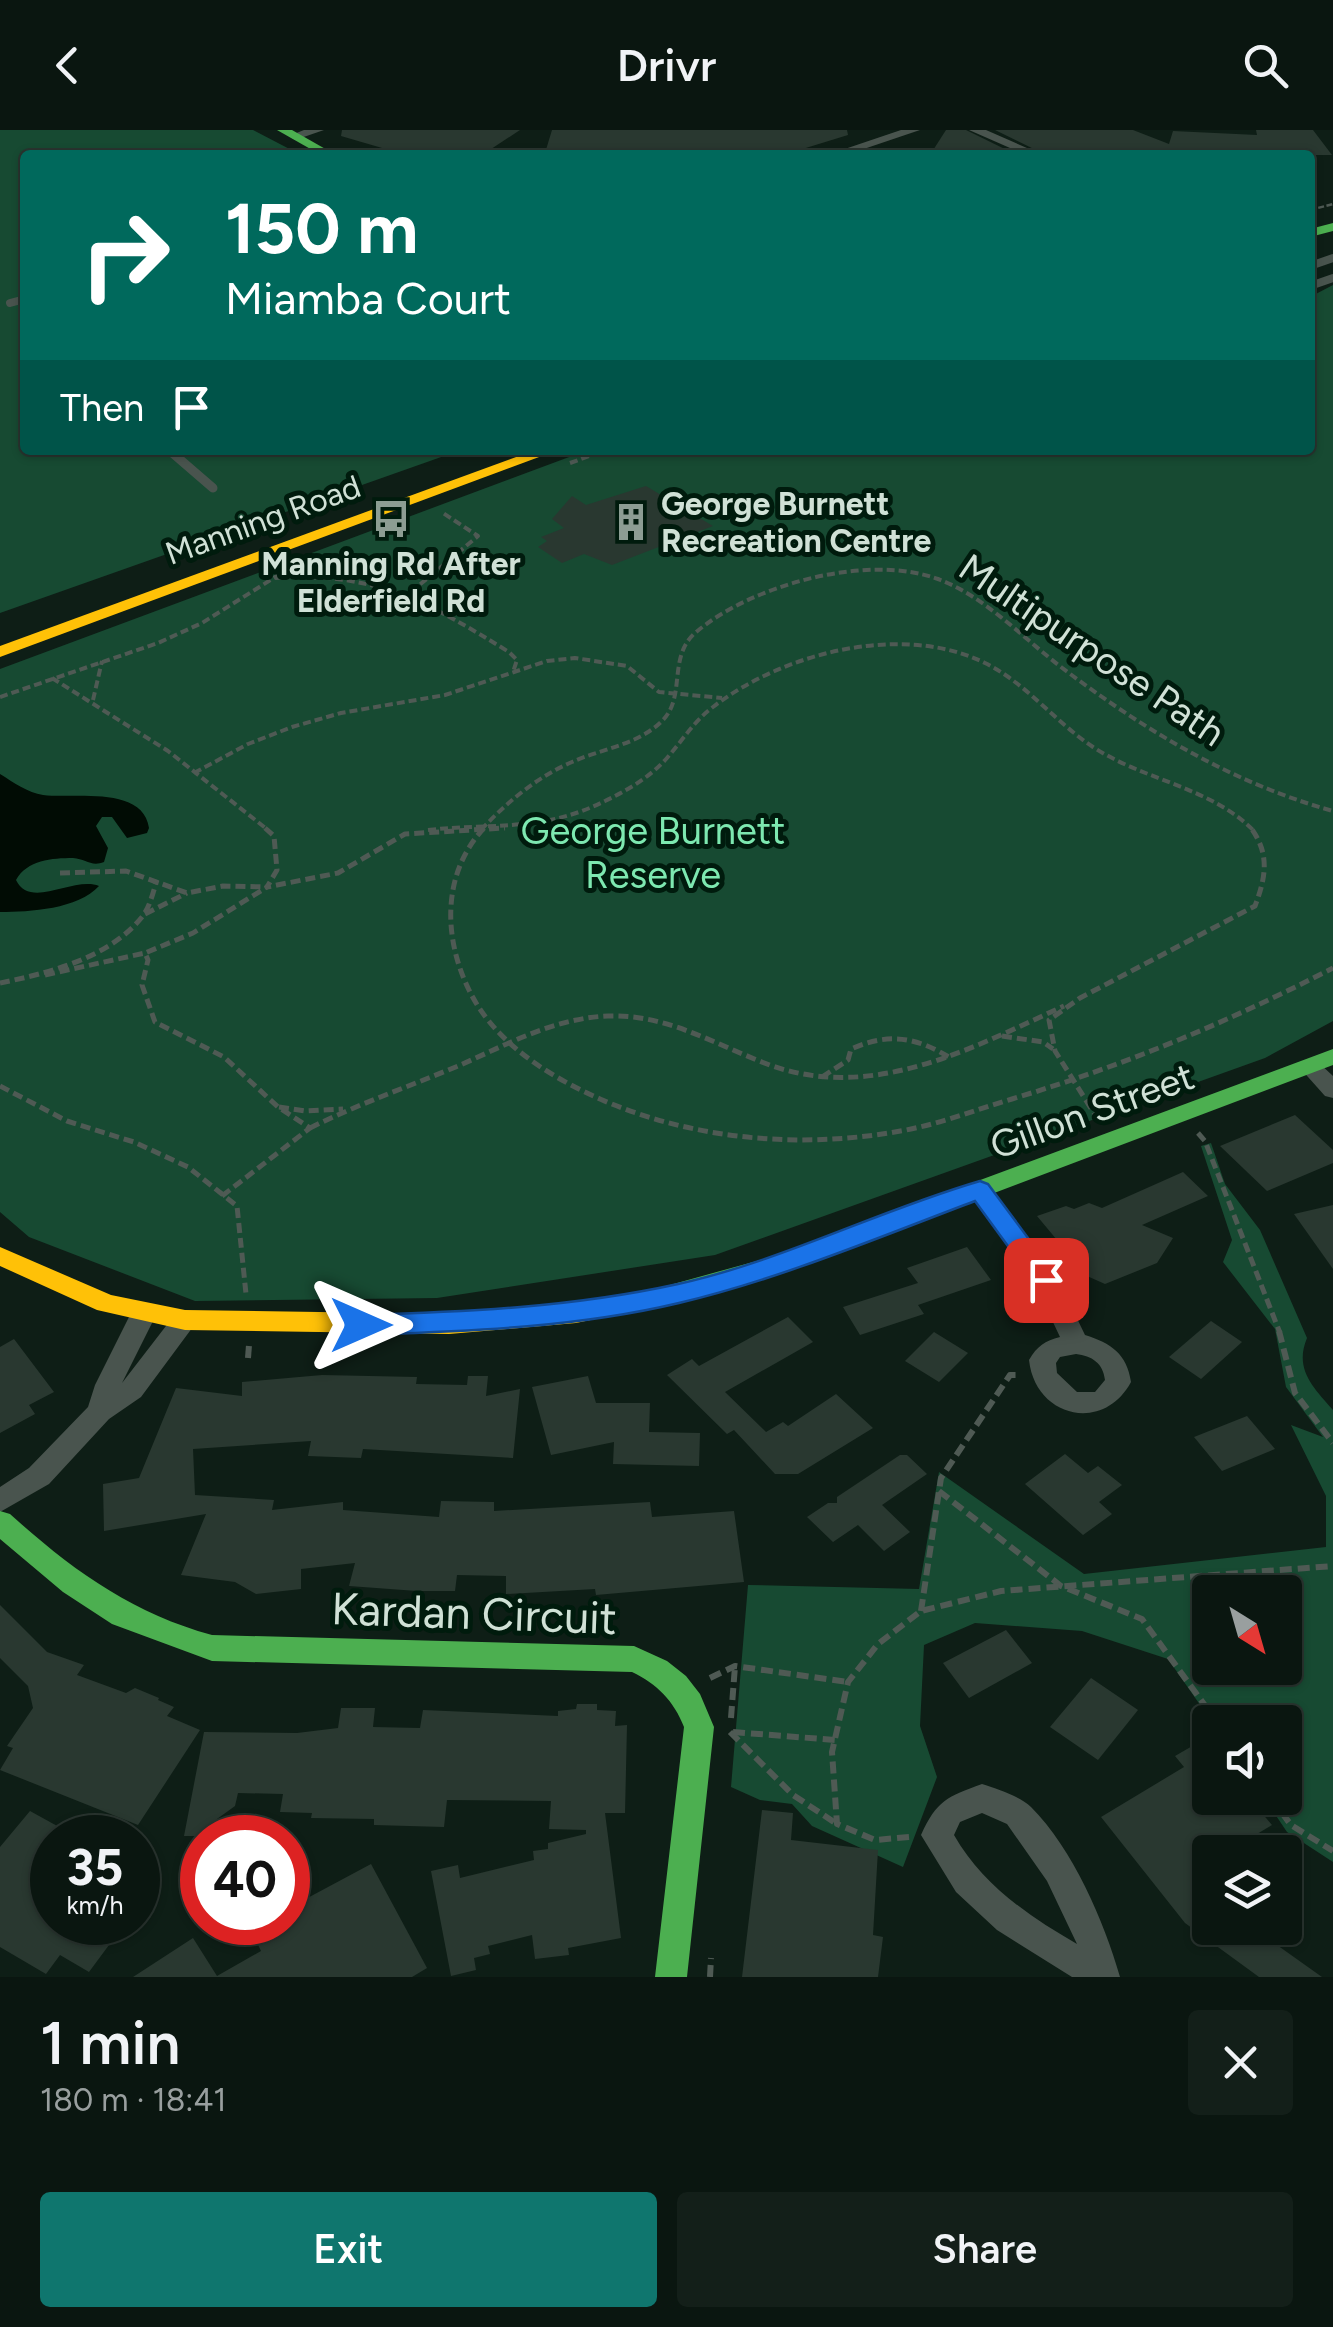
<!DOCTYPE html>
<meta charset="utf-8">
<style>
:root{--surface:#0a1610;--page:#131f19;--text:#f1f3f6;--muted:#999f9f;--line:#2a3530;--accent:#0f766e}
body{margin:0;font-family:Figtree,sans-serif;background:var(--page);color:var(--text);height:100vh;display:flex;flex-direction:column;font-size:38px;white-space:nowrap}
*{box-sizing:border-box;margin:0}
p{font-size:32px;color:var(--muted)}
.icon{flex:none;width:55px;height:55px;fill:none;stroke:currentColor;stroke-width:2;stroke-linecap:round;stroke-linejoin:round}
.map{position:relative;height:1847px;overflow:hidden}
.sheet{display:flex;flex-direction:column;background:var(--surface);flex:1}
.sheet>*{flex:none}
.hud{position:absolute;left:20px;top:20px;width:1295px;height:305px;border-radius:10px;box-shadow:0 2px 8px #0004,0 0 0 2px var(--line);background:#00695c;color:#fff;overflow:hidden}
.needle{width:65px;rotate:143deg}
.controls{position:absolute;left:1192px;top:1445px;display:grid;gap:20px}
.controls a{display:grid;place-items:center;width:110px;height:110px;border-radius:10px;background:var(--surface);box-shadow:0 2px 8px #0004,0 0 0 2px var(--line);font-size:50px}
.speed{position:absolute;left:30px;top:1685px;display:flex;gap:20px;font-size:50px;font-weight:700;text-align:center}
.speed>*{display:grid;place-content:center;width:130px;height:130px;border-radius:50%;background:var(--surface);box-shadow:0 2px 8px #0004,0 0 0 2px var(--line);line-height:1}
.speed small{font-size:25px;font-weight:400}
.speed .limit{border:15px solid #d22;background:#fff;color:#111}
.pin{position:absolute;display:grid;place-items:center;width:85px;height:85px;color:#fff;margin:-42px;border-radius:20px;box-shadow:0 5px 15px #0006}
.me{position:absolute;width:110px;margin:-55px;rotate:90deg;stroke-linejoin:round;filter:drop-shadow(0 0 8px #0008)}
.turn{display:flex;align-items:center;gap:35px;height:210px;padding:0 40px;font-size:45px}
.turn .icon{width:130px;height:130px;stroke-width:2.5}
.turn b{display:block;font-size:70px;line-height:85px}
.then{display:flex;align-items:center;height:95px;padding:0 40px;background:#0003;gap:20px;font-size:38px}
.round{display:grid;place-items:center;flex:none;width:105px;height:105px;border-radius:10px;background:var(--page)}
.head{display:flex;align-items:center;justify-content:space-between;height:170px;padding:0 40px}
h1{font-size:60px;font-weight:600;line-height:75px}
.cta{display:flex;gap:20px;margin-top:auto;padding:20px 40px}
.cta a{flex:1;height:115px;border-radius:10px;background:var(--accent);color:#fff;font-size:40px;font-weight:600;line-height:115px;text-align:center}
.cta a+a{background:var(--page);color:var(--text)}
header{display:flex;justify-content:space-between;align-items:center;height:130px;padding:0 40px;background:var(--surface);font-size:45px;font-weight:600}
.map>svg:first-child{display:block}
.green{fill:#174a32;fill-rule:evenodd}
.water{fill:#010c04}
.building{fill:#293830}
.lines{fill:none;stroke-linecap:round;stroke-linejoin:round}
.path-far3{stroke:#4f5a54;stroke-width:2.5;stroke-dasharray:6 2.5;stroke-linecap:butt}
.path-far2{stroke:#4f5a54;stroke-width:4;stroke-dasharray:8 4;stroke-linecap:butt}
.path-far1{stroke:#4f5a54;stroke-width:5;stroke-dasharray:10 5;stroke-linecap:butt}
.path{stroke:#4f5a54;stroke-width:6;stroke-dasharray:12 6;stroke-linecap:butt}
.lane-far1{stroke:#49544e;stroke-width:8}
.lane{stroke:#49544e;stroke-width:9}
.street{fill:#49544e;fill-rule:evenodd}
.fast{fill:#4caf50;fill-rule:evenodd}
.slow{fill:#ffc107;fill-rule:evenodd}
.route{fill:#1a73e8;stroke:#114b97;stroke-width:2.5}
.labels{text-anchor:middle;stroke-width:10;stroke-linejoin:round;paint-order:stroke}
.far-poi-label{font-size:32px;font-weight:bold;fill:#d0e1d6;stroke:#001b0d;text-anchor:start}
.far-street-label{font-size:32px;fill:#d0e1d6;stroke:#001b0d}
.street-label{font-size:38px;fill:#d0e1d6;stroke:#001b0d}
.park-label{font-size:38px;fill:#7de8b0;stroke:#001b0d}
.near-street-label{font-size:45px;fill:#d0e1d6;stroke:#001b0d}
</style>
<header><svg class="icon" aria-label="back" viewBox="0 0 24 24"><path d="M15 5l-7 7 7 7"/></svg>Drivr<svg class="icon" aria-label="search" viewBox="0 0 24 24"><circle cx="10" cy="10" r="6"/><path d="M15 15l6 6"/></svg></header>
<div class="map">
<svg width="1333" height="1847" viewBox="0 0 1333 1847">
<rect width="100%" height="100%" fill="#0e1e16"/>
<!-- green -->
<g class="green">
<path d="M0 0H253L301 25H25V320H461L0 483Z"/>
<path d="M1333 155V891L1265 928 715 1125 437 1168 195 1171 29 1107 0 1082V539L588 320H1310V167Z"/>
<path d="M1211 1013 1225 1054 1260 1100 1307 1208C1294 1239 1313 1257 1333 1280V1732L1287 1702 1264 1668H1285V1592H1212L1168 1529 1082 1501 975 1493 924 1515 920 1596 937 1647 903 1737 812 1696 792 1674 760 1670 731 1657 748 1455 919 1459 939 1342 1084 1444 1326 1417V1366L1291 1295 1323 1307 1286 1257 1275 1199 1223 1132 1232 1110 1201 1016ZM1210 1462H1285V1538H1210Z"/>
</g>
<!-- water -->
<path class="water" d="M0 644C13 652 28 663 43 665 73 669 143 655 149 698L147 703 127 708 112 687H102L96 696 108 718 104 732C91 737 86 729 73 728 52 728 27 730 16 750 30 780 74 746 99 756 78 779 30 782 0 782Z"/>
<!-- building -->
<g class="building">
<path d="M342 0H520L482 25H406L341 6Z"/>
<path d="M552 0H847L848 5 783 25H623L620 21 590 25 545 23Z"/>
<path d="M946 0H966L1017 25H930Z"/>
<path d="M995 0H1133L1169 14 1173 1 1257 5 1256 0H1313L1332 25H1046Z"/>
<path d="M646 356 713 396 612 435 584 424 562 433 538 417 547 411 541 407 564 398 552 389 572 366 586 375Z"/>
<path d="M1295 985 1333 1020V1033L1267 1061 1220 1016Z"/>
<path d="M1183 1042 1208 1066 1142 1095 1173 1108 1157 1133 1105 1154 1087 1146 1037 1086 1066 1076 1074 1079 1089 1073 1102 1078Z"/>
<path d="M1333 1075V1139L1294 1084Z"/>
<path d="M967 1117 991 1150 918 1175 924 1184 860 1205 843 1177 918 1153 907 1138Z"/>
<path d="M788 1187 813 1212 725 1262 766 1302 783 1292 788 1296 836 1264 873 1298 798 1344H775L734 1300 727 1304 667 1245 692 1229 699 1236Z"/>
<path d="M1211 1191 1242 1212 1201 1249 1169 1227Z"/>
<path d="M934 1202 968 1223 939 1252 905 1231Z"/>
<path d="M14 1209 54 1262 29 1275 35 1284 0 1303V1217Z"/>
<path d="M322 1245 417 1247 416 1254 467 1255 468 1246H488L486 1266 520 1259 513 1328 363 1319 361 1328 308 1326 311 1311 193 1319 195 1365 274 1370 272 1380 343 1372V1380L439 1387 441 1371 494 1372V1381L650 1372 652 1387 734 1381 744 1452 596 1465 595 1459 506 1464V1446L457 1445 455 1461H417L349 1456 355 1433 301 1439V1459L256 1464 235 1452 181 1445 206 1384 104 1401 103 1354 139 1348 176 1258 242 1266V1252Z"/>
<path d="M588 1246 596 1273H650L649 1302 700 1303 699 1336 613 1334 614 1312 551 1325 532 1257Z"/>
<path d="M1247 1286 1275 1319 1222 1341 1194 1307Z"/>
<path d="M1065 1324 1088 1343 1098 1336 1122 1355 1099 1372 1112 1384 1083 1405 1025 1354Z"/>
<path d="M900 1325H907L927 1344 882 1375 910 1402 884 1421 858 1395 833 1412 807 1387 828 1373H837V1367Z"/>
<path d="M0 1475 47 1522 84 1535 77 1545 126 1563 135 1558 159 1568 158 1570 174 1577 167 1586 200 1600 138 1695 0 1640 13 1618 7 1616 33 1578 28 1556 0 1528Z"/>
<path d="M1006 1500 1032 1533 969 1568 943 1533Z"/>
<path d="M1091 1548 1138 1580 1098 1630 1050 1597Z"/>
<path d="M577 1574H597V1580L616 1581 615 1596 627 1595 625 1683H605L621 1808 568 1818 569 1825 535 1829 532 1805 488 1816 490 1824 474 1828 476 1840 451 1846 431 1741 458 1735 460 1748 534 1730 533 1721 548 1719V1713L586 1704V1700L549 1699 551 1671 447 1670 444 1697 374 1695V1689L311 1688 312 1683 280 1682 283 1664 238 1663 235 1676 217 1689 214 1706H184L204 1602 297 1603 338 1598 341 1578H375L373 1597 420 1598 423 1580 558 1586V1581L576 1579Z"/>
<path d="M1201 1611 1210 1622V1668H1249L1272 1695 1227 1722H1210V1798H1289L1277 1815 1322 1847H1259L1185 1793 1101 1687 1184 1637 1175 1626Z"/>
<path d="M762 1680 793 1683 791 1710 878 1720 873 1805 883 1807 878 1847H742Z"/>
<path d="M30 1681 79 1708H52V1792H126L89 1842 60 1825 46 1844 0 1817V1717Z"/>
<path d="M371 1734 427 1838 412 1847H133L193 1808 217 1846 261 1821 247 1792H288V1748L300 1772Z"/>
</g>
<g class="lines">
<!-- path-far3 -->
<path class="path-far3" d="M1310 80 1333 74"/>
<!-- path-far2 -->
<g class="path-far2">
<path d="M570 333 606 320"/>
<path d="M275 448C373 441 428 472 509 522L517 530 513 542"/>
<path d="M411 462 478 406 443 383"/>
<path d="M52 548 168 621 268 700"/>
<path d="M0 567 158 513 202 493 280 444"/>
<path d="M93 570 102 531"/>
<path d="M194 643 248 614 292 597 341 583 445 565 547 531 575 528 627 536 659 562 722 568"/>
<path d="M428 700C493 693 543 702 605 671 628 660 650 647 667 628 682 611 694 591 713 577 783 523 902 492 985 533 1026 553 1055 592 1093 617 1143 650 1210 657 1253 700"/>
<path d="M481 700C507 672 537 647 572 632 601 619 637 615 661 592 687 568 667 528 695 503 751 455 867 423 938 449 984 466 1022 507 1061 537 1144 600 1232 653 1333 681"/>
</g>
<!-- path-far1 -->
<g class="path-far1">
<path d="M265 698 274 706 277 740 267 757 338 743 405 704 505 698"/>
<path d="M484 698C442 743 443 807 469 860 494 912 548 946 600 969 696 1011 807 1020 911 999 945 992 978 979 1012 969 1128 934 1226 893 1333 838"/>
<path d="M60 743 126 741 187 763 223 756 267 757"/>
<path d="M145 784 187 763"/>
<path d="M45 845 145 823"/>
<path d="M0 853C49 843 109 828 142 787 150 777 153 762 157 750"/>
<path d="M1002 906 1043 912 1053 919"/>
<path d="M822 947 848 930 851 919C889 902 917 907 952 929"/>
<path d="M0 956 67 991 134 1012 188 1037 237 1076 246 1164"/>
<path d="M279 977 305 981 343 979"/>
<path d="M1099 991 1055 921 1049 890 1080 868 1255 776C1266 747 1270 724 1251 698"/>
<path d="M310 998C358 974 408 957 458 936 506 915 554 888 608 886 667 884 714 914 767 934 871 973 970 919 1064 876"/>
<path d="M1198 1003 1205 1011 1280 1203"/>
<path d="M222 1066 310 998 278 977 224 927 155 892 142 855 148 830 145 823 193 803 267 757"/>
</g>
<!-- path -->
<g class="path">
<path d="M1279 1201 1295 1263 1333 1313"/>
<path d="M248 1228 249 1215"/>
<path d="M939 1361 1061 1456 1142 1489 1217 1592"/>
<path d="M921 1481 941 1348 1010 1245H1018"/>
<path d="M710 1548 735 1536 848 1552"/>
<path d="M731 1588 735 1536"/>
<path d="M730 1602 793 1665 837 1694"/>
<path d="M733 1602 835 1610"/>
<path d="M1271 1668 1291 1695 1333 1721"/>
<path d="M909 1707 875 1710 837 1694 832 1622 848 1552 878 1514 921 1481 1001 1461 1333 1436"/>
<path d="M710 1847 711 1828"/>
</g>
<!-- lane-far1 -->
<g class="lane-far1">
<path d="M1310 136 1333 128"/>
<path d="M1310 156 1333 148"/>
<path d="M10 173 25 169"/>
</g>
<!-- lane -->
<path class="lane" d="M169 320 213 358"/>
<!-- street -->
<g class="street">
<path d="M304 0H324L295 10 289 6Z"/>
<path d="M901 0H920L846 25H827Z"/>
<path d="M969 0H986L1043 25H1026Z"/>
<path d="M1311 930 1319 933 1333 946V968L1325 966 1300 938Z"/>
<path d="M979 1051 987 1054 1055 1143 1085 1205C1111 1213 1127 1224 1131 1252 1103 1304 1035 1287 1029 1230 1037 1216 1045 1211 1060 1207L1035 1154 967 1060 971 1054ZM1076 1224C1092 1226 1103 1233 1105 1250L1095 1262H1077L1057 1243 1056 1233 1060 1227Z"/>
<path d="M144 1173 153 1176 157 1183 122 1253 176 1183 185 1180 194 1183 198 1190 141 1267 109 1289 49 1354 0 1382V1357L29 1338 88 1277 95 1255 131 1183 135 1176Z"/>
<path d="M982 1654C997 1659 1020 1666 1031 1677 1073 1719 1104 1791 1120 1847H1072L997 1800 956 1762 921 1705C937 1670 947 1667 982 1654ZM982 1683 1007 1694 1047 1751 1077 1814C1028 1786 982 1754 954 1705L960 1692Z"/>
</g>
<!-- fast -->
<g class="fast">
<path d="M277 0H292L336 25H321Z"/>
<path d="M1333 93V101L1310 107V99Z"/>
<path d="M1333 919V935L793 1139 668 1174 659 1172 655 1165 659 1158 778 1125Z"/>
<path d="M0 1381 10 1384C71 1439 131 1483 212 1505L634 1516 667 1531 686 1546 700 1564 714 1597 687 1847H655L684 1597C674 1571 657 1554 632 1542L212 1531 112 1494 63 1462 0 1409Z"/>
</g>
<!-- slow -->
<g class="slow">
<path d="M535 320H558L0 527V516Z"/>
<path d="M0 1117 111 1165 185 1180 449 1184 576 1173 668 1156 677 1158 681 1165 677 1172 668 1174 576 1193 449 1204 185 1200 97 1180 0 1136Z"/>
</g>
</g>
<!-- route -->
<path class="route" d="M980 1051 988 1054 1054 1143 1058 1150 1054 1156H1037L975 1071C877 1108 780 1149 679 1173 574 1198 468 1201 361 1205L352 1202 348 1195 352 1188 361 1185C468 1182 573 1177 678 1154 782 1131 877 1081 980 1051Z"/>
<!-- icons -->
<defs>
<g id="bus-bare" transform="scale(3)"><path d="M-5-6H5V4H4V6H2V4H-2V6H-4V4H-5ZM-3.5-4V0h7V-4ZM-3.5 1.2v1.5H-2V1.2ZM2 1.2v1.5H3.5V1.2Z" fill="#8c9d93" stroke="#001b0d" stroke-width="2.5" paint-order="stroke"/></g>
<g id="building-bare" transform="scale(3)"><path d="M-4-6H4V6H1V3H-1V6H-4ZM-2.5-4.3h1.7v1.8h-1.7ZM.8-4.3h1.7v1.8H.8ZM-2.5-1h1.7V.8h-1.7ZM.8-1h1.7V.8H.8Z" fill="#8c9d93" stroke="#001b0d" stroke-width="2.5" paint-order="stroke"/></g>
</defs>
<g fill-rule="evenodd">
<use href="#bus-bare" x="391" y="389"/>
<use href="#building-bare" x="631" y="392"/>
</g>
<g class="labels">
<!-- far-poi labels -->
<g class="far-poi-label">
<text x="661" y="385">George Burnett<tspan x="661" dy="37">Recreation Centre</tspan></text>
<text x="391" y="445" text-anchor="middle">Manning Rd After<tspan x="391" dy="37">Elderfield Rd</tspan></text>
</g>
<!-- far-street labels -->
<g class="far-street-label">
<text transform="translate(263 390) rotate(-20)" y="11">Manning Road</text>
</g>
<!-- street labels -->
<g class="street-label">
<text transform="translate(1092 520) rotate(34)" y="13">Multipurpose Path</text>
<text transform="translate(1092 981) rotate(-20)" y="13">Gillon Street</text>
</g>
<!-- park labels -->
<g class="park-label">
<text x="653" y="714">George Burnett<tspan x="653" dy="44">Reserve</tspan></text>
</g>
<!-- near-street labels -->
<g class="near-street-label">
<text transform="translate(474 1483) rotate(2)" y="16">Kardan Circuit</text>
</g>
</g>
</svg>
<div class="controls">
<a><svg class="needle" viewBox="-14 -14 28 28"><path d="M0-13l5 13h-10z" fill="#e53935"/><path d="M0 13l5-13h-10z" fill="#999f9f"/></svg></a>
<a><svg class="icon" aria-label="sound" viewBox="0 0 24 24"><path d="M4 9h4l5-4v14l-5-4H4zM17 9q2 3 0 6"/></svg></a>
<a><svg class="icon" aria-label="layers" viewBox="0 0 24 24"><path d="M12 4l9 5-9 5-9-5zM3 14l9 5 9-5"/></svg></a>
</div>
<div class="speed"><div>35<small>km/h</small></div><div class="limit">40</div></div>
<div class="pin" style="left:1046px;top:1150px;background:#d93025"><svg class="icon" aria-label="arrive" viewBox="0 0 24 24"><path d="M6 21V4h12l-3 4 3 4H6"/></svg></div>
<svg class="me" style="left:361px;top:1195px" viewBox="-20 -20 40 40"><path d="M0-17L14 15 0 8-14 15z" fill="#1a73e8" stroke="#fff" stroke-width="4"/></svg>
<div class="hud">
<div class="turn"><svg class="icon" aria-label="right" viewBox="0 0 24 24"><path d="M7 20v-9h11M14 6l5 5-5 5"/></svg><div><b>150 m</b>Miamba Court</div></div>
<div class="then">Then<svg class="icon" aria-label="arrive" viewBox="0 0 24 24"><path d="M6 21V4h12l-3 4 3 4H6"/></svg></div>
</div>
</div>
<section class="sheet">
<div class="head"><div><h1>1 min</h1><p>180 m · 18:41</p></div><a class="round"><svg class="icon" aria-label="close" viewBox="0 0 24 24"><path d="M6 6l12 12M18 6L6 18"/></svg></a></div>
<div class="cta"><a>Exit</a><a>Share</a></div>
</section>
